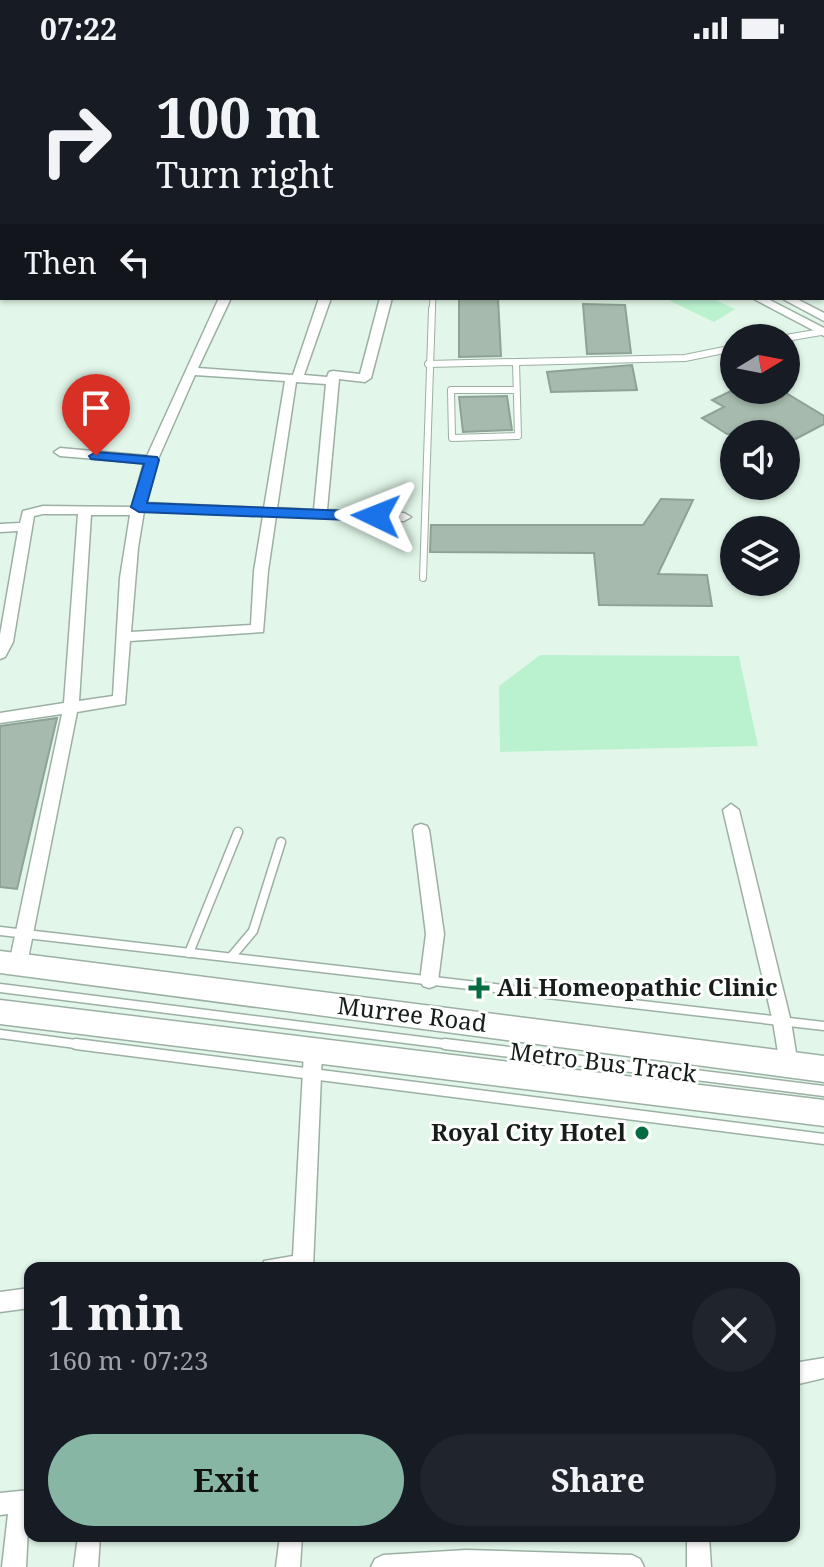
<!DOCTYPE html>
<meta charset="utf-8">
<style>
:root{--surface:#171b24;--page:#20242c;--text:#f1f3f6;--muted:#9ea1a6;--accent:#87b6a5}
body{margin:0;font-family:"Noto Serif",serif;background:var(--page);color:var(--text);height:100vh;display:flex;flex-direction:column;font-size:30px;white-space:nowrap}
*{box-sizing:border-box;margin:0}
p{font-size:26px;color:var(--muted)}
.icon{flex:none;width:44px;height:44px;fill:none;stroke:currentColor;stroke-width:2;stroke-linecap:round;stroke-linejoin:round}
.map{position:relative;flex:1;overflow:hidden}
.panel{position:absolute;left:24px;top:1206px;width:776px;height:280px;display:flex;flex-direction:column;background:var(--surface);border-radius:16px;box-shadow:0 2px 6px #0004}
.panel>*{flex:none}
.hud{position:absolute;left:0px;top:0px;width:824px;height:244px;box-shadow:0 2px 6px #0004;background:#171b24;color:var(--text);overflow:hidden}
.needle{width:52px;rotate:80deg}
.tools{position:absolute;left:720px;top:268px;display:grid;gap:16px}
.tools a{display:grid;place-items:center;width:80px;height:80px;border-radius:50%;background:var(--surface);box-shadow:0 2px 6px #0004;font-size:40px}
.pin{position:absolute;display:grid;place-items:center;width:68px;height:68px;color:#fff;margin:-82px -34px;border-radius:50% 50% 50% 0;rotate:-45deg;box-shadow:0 0 8px #0007}
.pin .icon{rotate:45deg}
.me{position:absolute;width:88px;margin:-44px;rotate:272deg;stroke-linejoin:round;filter:drop-shadow(0 0 6px #0008)}
.turn{display:flex;align-items:center;gap:28px;height:168px;padding:0 24px;font-size:36px}
.turn .icon{width:104px;height:104px;stroke-width:2.5}
.turn b{display:block;font-size:56px;line-height:68px}
.then{display:flex;align-items:center;height:76px;padding:0 24px;background:#0003;gap:16px;font-size:30px}
.round{display:grid;place-items:center;flex:none;width:84px;height:84px;border-radius:42px;background:var(--page)}
.summary{display:flex;align-items:center;justify-content:space-between;height:136px;padding:0 24px}
h1{font-size:48px;font-weight:700;line-height:60px}
.action{display:flex;gap:16px;margin-top:auto;padding:16px 24px}
.action a{flex:1;height:92px;border-radius:48px;background:var(--accent);color:#111;font-size:32px;font-weight:700;line-height:92px;text-align:center}
.action a+a{background:var(--page);color:var(--text)}
.status{display:flex;justify-content:space-between;align-items:center;height:56px;padding:0 40px;background:var(--surface);direction:ltr}
.status svg{height:22px;fill:currentColor}
.map>svg:first-child{display:block}
.green{fill:#baf2d0}
.building{fill:#a6baad;stroke:#8ea295;stroke-width:2}
.lines{fill:none;stroke-linecap:round;stroke-linejoin:round}
.service-far3-casing{stroke:#9bb0a3;stroke-width:7}
.service-far2-casing{stroke:#9bb0a3;stroke-width:8}
.service-far1-casing{stroke:#9bb0a3;stroke-width:11}
.service-casing{stroke:#9bb0a3;stroke-width:13}
.minor-casing{stroke:#9bb0a3;stroke-width:3}
.primary-casing{stroke:#9bb0a3;stroke-width:3}
.service-far3{stroke:#fff;stroke-width:5}
.service-far2{stroke:#fff;stroke-width:6}
.service-far1{stroke:#fff;stroke-width:8}
.service{stroke:#fff;stroke-width:10}
.minor{fill:#fff;fill-rule:evenodd}
.primary{fill:#fff;fill-rule:evenodd}
.route{fill:#1a73e8;stroke:#114b97;stroke-width:2}
.poi-dot{fill:#056b41;stroke:#fefefe;stroke-width:3}
.labels{text-anchor:middle;stroke-width:6;stroke-linejoin:round;paint-order:stroke}
.poi-label{font-size:24px;font-weight:bold;fill:#161e19;stroke:#fefefe;text-anchor:start}
.street-label{font-size:24px;fill:#161e19;stroke:#fefefe}
</style>
<div class="status"><b>07:22</b><svg viewBox="0 0 49 12"><path d="M0 12V9h3v3zM5 12V6h3v6zM10 12V3h3v9zM15 12V0h3v12zM26 1h20v11H26zM47 4h2v5h-2z"/></svg></div>
<div class="map">
<svg width="824" height="1511" viewBox="0 0 824 1511">
<rect width="100%" height="100%" fill="#e2f7e9"/>
<!-- green -->
<g class="green">
<path d="M675 242H711L735 253 714 266 670 245Z"/>
<path d="M540 599 739 600 758 690 500 696 499 630Z"/>
</g>
<!-- building -->
<g class="building">
<path d="M459 242H498L501 300 459 301Z"/>
<path d="M583 248 625 249 631 297 587 298Z"/>
<path d="M632 309 637 334 551 336 547 316Z"/>
<path d="M733 334H781L824 360V368L786 388V378H727L702 362 724 351 712 344Z"/>
<path d="M507 340 512 374 463 376 459 341Z"/>
<path d="M661 443 693 444 658 518 707 519 712 550 599 549 594 497 430 496 431 469H643Z"/>
<path d="M57 662 17 833 0 831V670Z"/>
</g>
<g class="lines">
<!-- service-far3 casing -->
<g class="service-far3-casing">
<g id="service-far3">
<path d="M747 0 753 2"/>
<path d="M794 0 799 2"/>
<path d="M229 2 275 0"/>
<path d="M432 255 433 242"/>
</g>
</g>
<!-- service-far2 casing -->
<g class="service-far2-casing">
<g id="service-far2">
<path d="M786 282 821 276"/>
<path d="M516 306 518 380 452 382 451 334H516"/>
<path d="M428 308 685 302 734 292"/>
<path d="M423 522 432 253"/>
</g>
</g>
<!-- service-far1 casing -->
<g class="service-far1-casing">
<g id="service-far1">
<path d="M0 875 824 970"/>
<path d="M189 897 238 776"/>
<path d="M231 901 253 875 281 786"/>
<path d="M0 932 461 990"/>
<path d="M0 978 91 990"/>
</g>
</g>
<!-- service casing -->
<g class="service-casing">
<g id="service">
<path d="M76 988 824 1083"/>
<path d="M445 988 824 1035"/>
</g>
</g>
<!-- minor casing -->
<g class="minor-casing">
<g id="minor">
<path d="M172 0H186L187 2H173Z"/>
<path d="M449 0H463L464 2H450Z"/>
<path d="M0 186H2L0 193Z"/>
<path d="M219 242H231L198 312 293 319 319 242H331L304 319 327 321 329 316 333 315 360 318 380 242H392L371 322 365 326 339 323 327 454 404 457 411 461 404 465 276 460 268 515 263 576 130 585 125 648 77 656 27 908 24 913 18 915 12 913 9 908 62 658 0 667V657L64 647 78 458H43L34 460 13 586 5 601 0 603V579L18 475 0 476V468L20 467 23 455 43 450 132 451 144 407 60 400 54 396 60 392 147 400ZM195 319 285 325 264 452 146 447 158 403ZM296 326 326 328 314 454 277 452ZM144 455 263 460 254 515 251 569 131 576 138 492ZM91 459H130L120 522 113 640 79 645Z"/>
<path d="M752 242H766L824 272V280Z"/>
<path d="M781 242H795L824 257V265Z"/>
<path d="M731 748 739 754 791 966 798 1009 796 1015 789 1017 782 1015 780 1009 773 966 723 754Z"/>
<path d="M421 768 427 770 429 774 444 878 438 925 435 930 429 932 423 930 420 925 426 878 413 774 415 770Z"/>
<path d="M313 988 319 991 322 996 313 1212H261L264 1205 293 1200 304 996 307 991Z"/>
<path d="M30 1232V1252L0 1256V1236Z"/>
<path d="M824 1302V1322L794 1329V1307Z"/>
<path d="M30 1434 26 1511H2L8 1458 0 1459V1437Z"/>
<path d="M78 1480H100L98 1511H74Z"/>
<path d="M280 1480H302L300 1511H276Z"/>
<path d="M687 1480H709L711 1511H687Z"/>
<path d="M466 1494 632 1499 640 1503 644 1511H371L375 1503 383 1499Z"/>
</g>
</g>
<!-- primary casing -->
<g class="primary-casing">
<g id="primary">
<path d="M0 895 824 1000V1026L0 917Z"/>
<path d="M0 944 824 1044V1070L0 968Z"/>
</g>
</g>
<!-- service-far3 -->
<use href="#service-far3" class="service-far3"/>
<!-- service-far2 -->
<use href="#service-far2" class="service-far2"/>
<!-- service-far1 -->
<use href="#service-far1" class="service-far1"/>
<!-- service -->
<use href="#service" class="service"/>
<!-- minor -->
<use href="#minor" class="minor"/>
<!-- primary -->
<use href="#primary" class="primary"/>
</g>
<!-- route -->
<path class="route" d="M96 396 157 401 159 404 147 447 376 456 384 460 376 465 139 456 131 451 144 408 91 403 89 400Z"/>
<!-- markers -->
<g class="poi-dot">
<path d="M475 920h8v8h8v8h-8v8h-8v-8h-8v-8h8z"/>
<circle cx="642" cy="1077" r="8"/>
</g>
<g class="labels">
<!-- poi labels -->
<g class="poi-label">
<text x="497" y="940">Ali Homeopathic Clinic</text>
<text x="626" y="1085" text-anchor="end">Royal City Hotel</text>
</g>
<!-- street labels -->
<g class="street-label">
<text transform="translate(412 959) rotate(7)" y="8">Murree Road</text>
<text transform="translate(603 1007) rotate(7)" y="8">Metro Bus Track</text>
</g>
</g>
</svg>
<div class="tools">
<a><svg class="needle" viewBox="-14 -14 28 28"><path d="M0-13l5 13h-10z" fill="#e53935"/><path d="M0 13l5-13h-10z" fill="#9ea1a6"/></svg></a>
<a><svg class="icon" aria-label="sound" viewBox="0 0 24 24"><path d="M4 9h4l5-4v14l-5-4H4zM17 9q2 3 0 6"/></svg></a>
<a><svg class="icon" aria-label="layers" viewBox="0 0 24 24"><path d="M12 4l9 5-9 5-9-5zM3 14l9 5 9-5"/></svg></a>
</div>
<div class="pin" style="left:96px;top:400px;background:#d93025"><svg class="icon" aria-label="arrive" viewBox="0 0 24 24"><path d="M6 21V4h12l-3 4 3 4H6"/></svg></div>
<svg class="me" style="left:376px;top:460px" viewBox="-20 -20 40 40"><path d="M0-17L14 15 0 8-14 15z" fill="#1a73e8" stroke="#fff" stroke-width="4"/></svg>
<div class="hud">
<div class="turn"><svg class="icon" aria-label="right" viewBox="0 0 24 24"><path d="M7 20v-9h11M14 6l5 5-5 5"/></svg><div><b>100 m</b>Turn right</div></div>
<div class="then">Then<svg class="icon" aria-label="left" viewBox="0 0 24 24"><path d="M17 20v-9H6M10 6l-5 5 5 5"/></svg></div>
</div>
<section class="panel">
<div class="summary"><div><h1>1 min</h1><p>160 m · 07:23</p></div><a class="round"><svg class="icon" aria-label="close" viewBox="0 0 24 24"><path d="M6 6l12 12M18 6L6 18"/></svg></a></div>
<div class="action"><a>Exit</a><a>Share</a></div>
</section>
</div>
